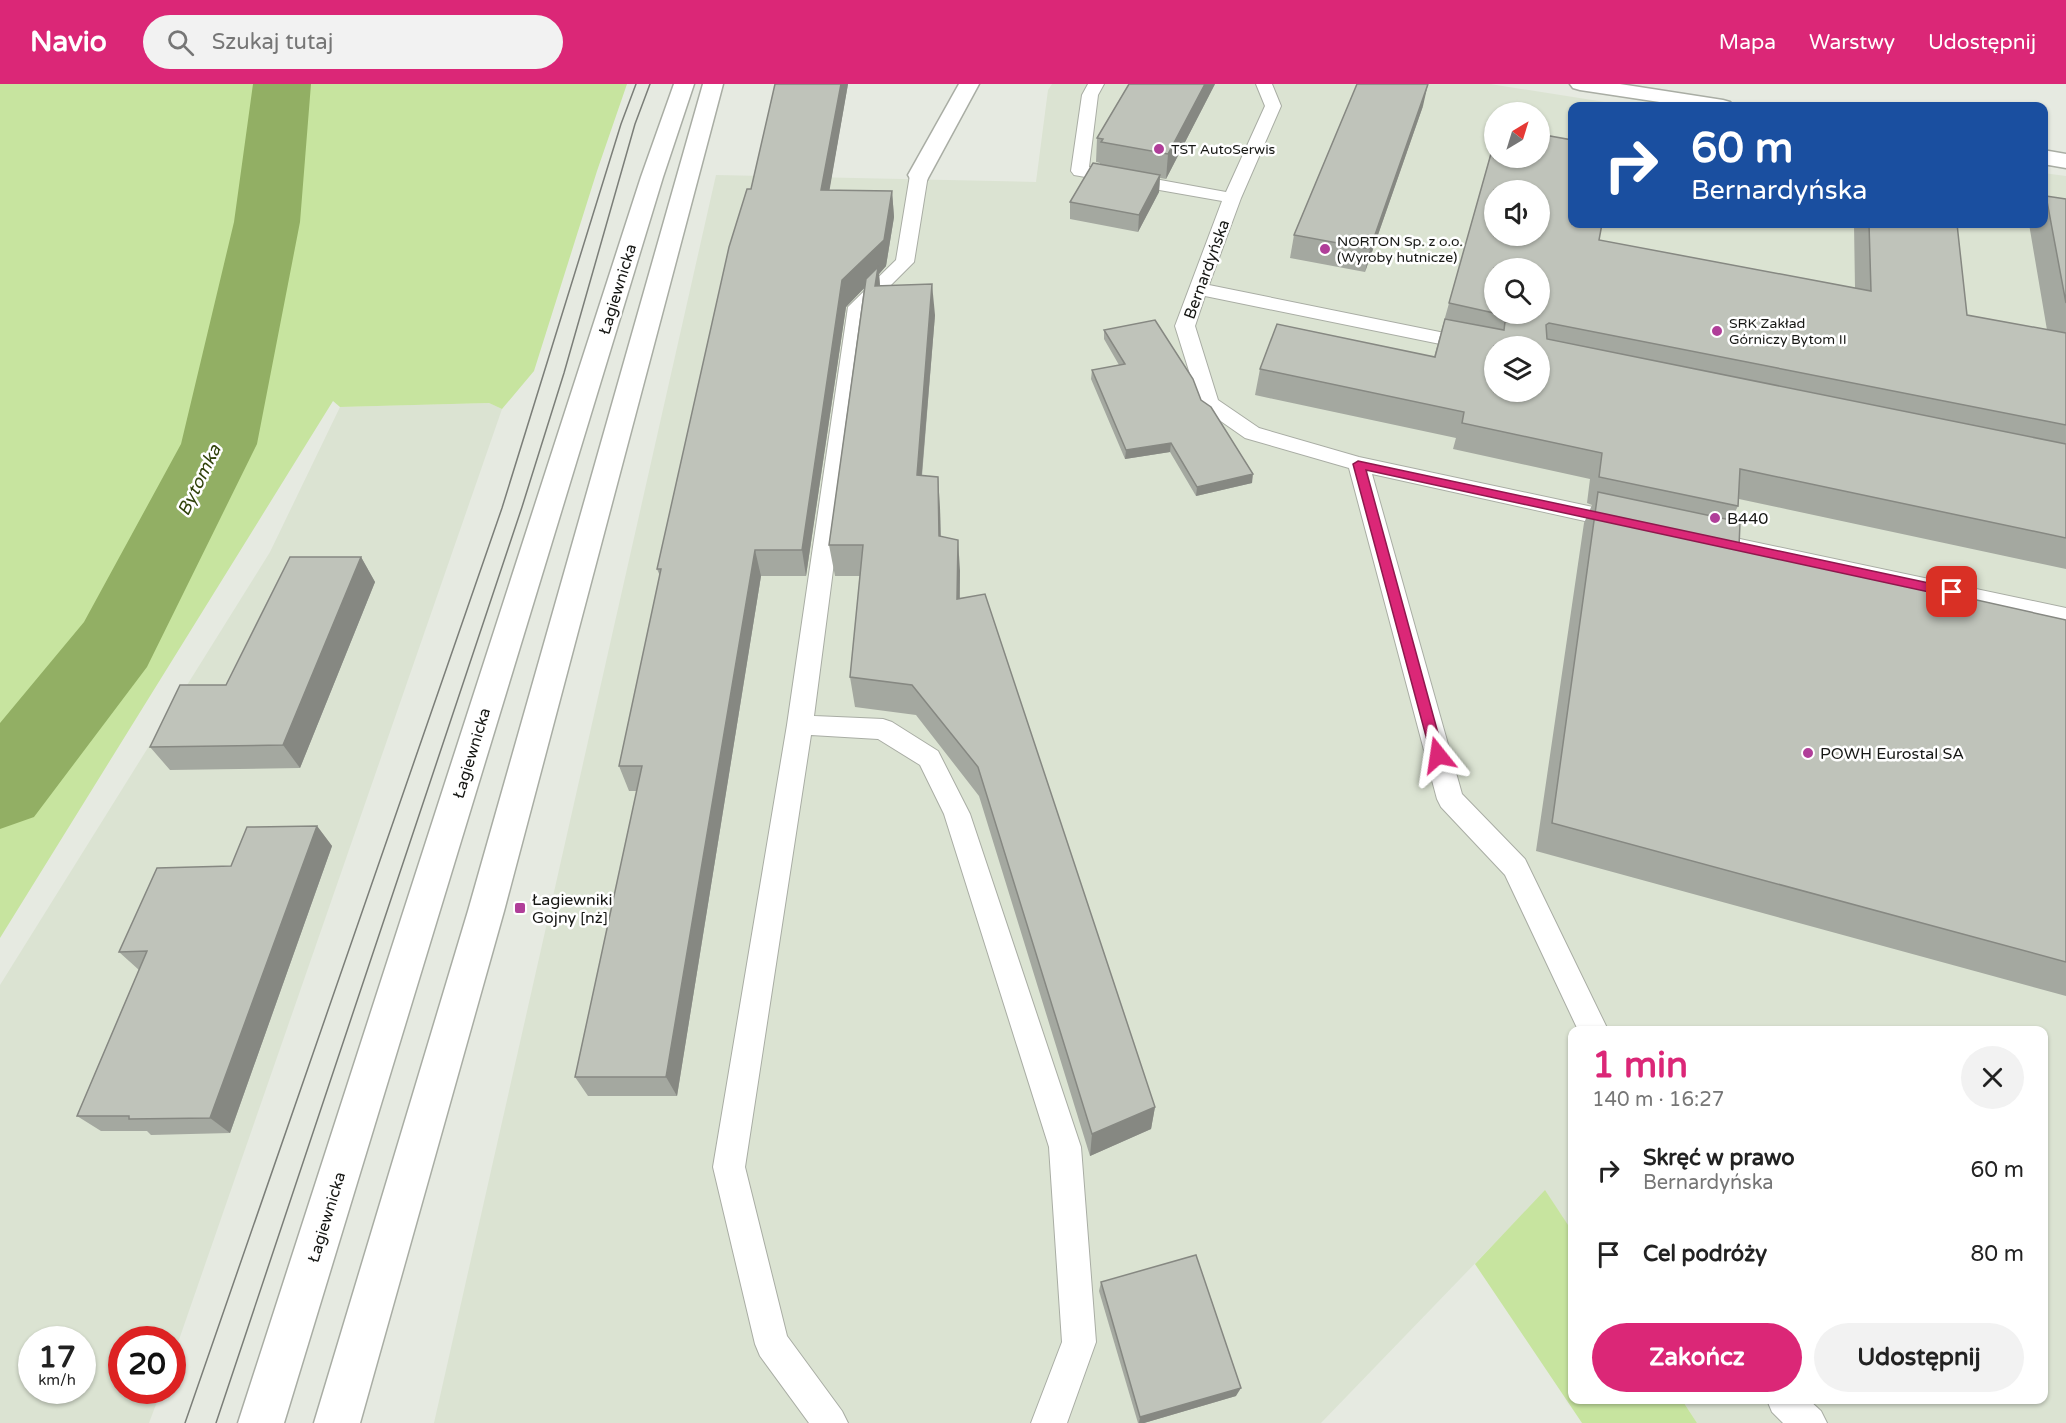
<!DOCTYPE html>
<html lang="pl">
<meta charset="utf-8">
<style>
:root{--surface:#fff;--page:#f2f2f2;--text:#222;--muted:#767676;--accent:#db2777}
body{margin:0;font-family:"Varela Round",sans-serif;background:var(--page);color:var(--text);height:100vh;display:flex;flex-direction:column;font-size:22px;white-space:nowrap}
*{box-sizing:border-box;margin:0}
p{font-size:20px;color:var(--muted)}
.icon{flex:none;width:33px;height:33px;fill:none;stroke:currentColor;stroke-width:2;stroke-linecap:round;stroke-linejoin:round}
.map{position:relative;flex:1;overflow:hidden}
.sheet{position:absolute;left:1568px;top:942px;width:480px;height:378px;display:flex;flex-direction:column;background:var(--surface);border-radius:12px;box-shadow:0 2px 4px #0004}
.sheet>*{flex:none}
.top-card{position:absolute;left:1568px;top:18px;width:480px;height:126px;border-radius:12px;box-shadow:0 2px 4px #0004;background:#1a4fa0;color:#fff;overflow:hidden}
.needle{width:39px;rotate:38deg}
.tools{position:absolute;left:1484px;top:18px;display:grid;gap:12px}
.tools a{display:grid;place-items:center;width:66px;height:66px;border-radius:50%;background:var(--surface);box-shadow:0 2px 4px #0004;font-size:30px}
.speed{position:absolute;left:18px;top:1242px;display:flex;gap:12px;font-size:30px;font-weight:700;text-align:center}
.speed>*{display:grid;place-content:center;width:78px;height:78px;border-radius:50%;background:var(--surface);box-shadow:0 2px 4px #0004;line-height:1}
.speed small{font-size:15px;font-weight:400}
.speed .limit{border:9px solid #d22;background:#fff;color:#111}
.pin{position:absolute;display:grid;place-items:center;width:51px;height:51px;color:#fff;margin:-26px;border-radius:12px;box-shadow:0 3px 9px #0006}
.me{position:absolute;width:66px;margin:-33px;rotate:345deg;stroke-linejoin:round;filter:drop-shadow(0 0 4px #0008)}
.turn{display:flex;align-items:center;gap:21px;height:126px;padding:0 24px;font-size:27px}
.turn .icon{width:78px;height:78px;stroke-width:2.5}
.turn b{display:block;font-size:42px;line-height:51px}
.round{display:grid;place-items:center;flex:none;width:63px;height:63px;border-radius:32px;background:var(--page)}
.overview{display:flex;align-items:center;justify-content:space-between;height:102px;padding:0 24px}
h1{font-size:36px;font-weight:800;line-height:45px;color:var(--accent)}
.primary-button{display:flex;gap:12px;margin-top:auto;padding:12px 24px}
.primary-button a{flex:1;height:69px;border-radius:36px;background:var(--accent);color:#fff;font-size:24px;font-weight:800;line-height:69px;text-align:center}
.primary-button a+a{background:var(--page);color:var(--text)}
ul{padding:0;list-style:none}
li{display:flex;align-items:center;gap:18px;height:84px;padding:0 24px}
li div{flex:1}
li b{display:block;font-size:22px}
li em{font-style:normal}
header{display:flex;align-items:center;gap:36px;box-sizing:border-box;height:84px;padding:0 30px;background:var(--accent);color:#fff}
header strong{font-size:28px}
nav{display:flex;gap:33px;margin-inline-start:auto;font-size:21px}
.search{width:420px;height:54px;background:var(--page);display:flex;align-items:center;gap:15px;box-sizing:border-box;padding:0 21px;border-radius:33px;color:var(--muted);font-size:22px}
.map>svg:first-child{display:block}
.built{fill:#dbe3d2;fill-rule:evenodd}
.green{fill:#c7e49f}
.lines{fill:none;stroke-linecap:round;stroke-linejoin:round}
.river{fill:#92af64;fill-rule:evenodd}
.service-casing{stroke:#a9ada4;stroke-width:2}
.minor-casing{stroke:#a9ada4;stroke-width:3}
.secondary-casing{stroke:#a9ada4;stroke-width:3}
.service{fill:#fff;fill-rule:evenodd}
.minor{fill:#fff;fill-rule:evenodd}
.secondary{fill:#fff;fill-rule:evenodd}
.tram{stroke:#7b7e78;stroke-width:1.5}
.wall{fill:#a4a8a0}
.shaded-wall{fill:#868882}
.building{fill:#bfc3ba;stroke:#868882;stroke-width:1.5;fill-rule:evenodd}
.route{fill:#db2777;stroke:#8e194d;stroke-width:1.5}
.poi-dot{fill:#b03e99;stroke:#fff;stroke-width:2}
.labels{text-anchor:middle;stroke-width:5;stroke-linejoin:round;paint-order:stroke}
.far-poi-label{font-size:14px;fill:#161714;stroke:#fff;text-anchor:start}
.street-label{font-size:16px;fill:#161714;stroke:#fff}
.poi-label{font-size:16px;fill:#161714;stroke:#fff;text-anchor:start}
.water-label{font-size:18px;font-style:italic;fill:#31430b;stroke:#fff}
</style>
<header>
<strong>Navio</strong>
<div class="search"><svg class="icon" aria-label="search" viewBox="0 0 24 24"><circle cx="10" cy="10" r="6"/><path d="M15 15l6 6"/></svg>Szukaj tutaj</div>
<nav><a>Mapa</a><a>Warstwy</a><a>Udostępnij</a></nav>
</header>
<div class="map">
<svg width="2066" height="1339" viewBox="0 0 2066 1339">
<rect width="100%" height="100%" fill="#e6eae1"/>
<!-- built -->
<g class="built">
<path d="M1052 0H1490L1630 22H1572V140H2043V89L2066 92V1339H1697L1682 1316H2043V946H1572V1147L1545 1107 1321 1339H434L716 91 1036 98 1048 6ZM1494 28H1539V74H1494ZM1494 106H1539V152H1494ZM1494 184H1539V230H1494ZM1494 262H1539V308H1494Z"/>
<path d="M489 319 502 325 173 1273 172 1256H122V1306L161 1307 149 1339H0V901L270 468 340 323ZM32 1256H82V1306H32Z"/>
</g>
<!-- green -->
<g class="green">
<path d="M0 0H627L597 87 534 287 502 325 489 319 340 323 333 317 0 854Z"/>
<path d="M1545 1106 1572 1147V1316H1682L1697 1339H1582L1475 1180Z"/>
</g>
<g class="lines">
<!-- river -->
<path class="river" d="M253 0H311L300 138 257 360 147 583 34 733 0 745V639L84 538 181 360 234 138Z"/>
<!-- service casing -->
<g class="service-casing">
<g id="service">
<path d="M1088 0H1104L1098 11 1089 83 1226 108 1265 22 1256 0H1272L1281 22 1241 114 1209 201 1494 259 1502 262H1494V271L1205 212 1195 242 1218 316 1259 344 1359 373 1621 429 1629 432 1632 437 1629 442 1621 445 1372 390 1462 710 1525 775 1608 946H1578L1505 791 1441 723 1437 715 1349 384 1245 354 1202 324 1199 319 1175 242 1222 117 1074 91 1071 87 1082 11Z"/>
<path d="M919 86 925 87 928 91 914 178 867 225 814 632 883 635 892 638 938 667 970 730 1081 1063 1096 1258 1067 1339H1031L1062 1258 1049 1063 944 730 920 681 878 655 811 651 745 1083 787 1252 842 1327 848 1339H809L760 1272 755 1260 713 1083 787 641 848 223 896 176 910 91 913 87Z"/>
<path d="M1707 448 2066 524V542L1699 462 1696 456 1699 450Z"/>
<path d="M1767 1316H1809L1821 1327 1827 1339H1783L1772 1328Z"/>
</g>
</g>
<!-- minor casing -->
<g class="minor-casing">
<g id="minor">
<path d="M959 0H979L927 96 919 98 911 96 908 91Z"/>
<path d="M1570 0H1620L1723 16 1730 18 1733 22H1686L1580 6 1573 4Z"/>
<path d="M2043 66 2066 70V84L2043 80Z"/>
</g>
</g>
<!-- secondary casing -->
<g class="secondary-casing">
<g id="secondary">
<path d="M674 0H694L663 93 284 1339H238L641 93Z"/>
<path d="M703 0H723L504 827 360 1339H314L468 827Z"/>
</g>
</g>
<!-- service -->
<use href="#service" class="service"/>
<!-- minor -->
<use href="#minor" class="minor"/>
<!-- secondary -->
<use href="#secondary" class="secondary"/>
<!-- tram -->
<g class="tram">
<path d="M185 1339 502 424 621 40 636 0"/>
<path d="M216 1339 522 423 564 289 635 40 650 0"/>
</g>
</g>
<!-- wall -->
<g class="wall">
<path d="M775 0H848L829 107H892L894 133 886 182 879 190 880 201 935 231 922 392 940 424 941 452 960 487V514L1155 1023 1151 1045 1090 1072 979 712 916 631 855 623 850 593 860 492H835L829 461 864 204 846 223 806 492H761L677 1012H588L575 993 637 707H629L619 682 660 492 657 485 751 105Z"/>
<path d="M1215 0 1166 95 1160 94 1159 108 1138 148 1070 135V118L1100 81V79L1096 78 1097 54Z"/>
<path d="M1423 22 1365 188 1290 174 1294 151Z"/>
<path d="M1494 58 1599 156 1855 204 1854 140H1957L1967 231 2047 246 2029 140H2043V116L2046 112 2066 115V485L1739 415 1738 422 1731 436 1739 463 2066 536V912L1536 767 1584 439 1592 421 1587 419 1590 395 1453 365 1456 354 1255 311 1260 285 1434 273Z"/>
<path d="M1104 246 1201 316 1252 399 1196 412 1170 368 1125 375 1091 295 1092 286 1119 281 1104 255Z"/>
<path d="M361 473 375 498 300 684 170 686 150 663 226 601Z"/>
<path d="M317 742 332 762 230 1049 151 1051 147 1047H101L77 1032 139 886 119 868 231 782Z"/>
<path d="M1101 1198 1236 1312 1144 1339H1138L1099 1207Z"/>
</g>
<!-- shaded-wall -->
<g class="shaded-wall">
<path d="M841 0H848L825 132 821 106Z"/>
<path d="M1205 0H1215L1166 95 1168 70Z"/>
<path d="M1428 0 1423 22 1365 188 1370 165Z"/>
<path d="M1160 91 1159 108 1138 148 1139 131Z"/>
<path d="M892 107 894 133 886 182 879 190 881 214 875 202 876 192 846 223 806 492 802 466 842 196Z"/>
<path d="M932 200 935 231 919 423 917 391Z"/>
<path d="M1171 359 1170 368 1125 375 1126 366Z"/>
<path d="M1253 390 1252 399 1196 412 1197 403Z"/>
<path d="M938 393 940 424 941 482 939 452Z"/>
<path d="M958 456 960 487 959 545 957 515Z"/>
<path d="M755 466 761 492 677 1012 666 993Z"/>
<path d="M361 473 375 498 300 684 283 661Z"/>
<path d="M317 742 332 762 230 1049 210 1034Z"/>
<path d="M1155 1023 1151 1045 1090 1072 1092 1050Z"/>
<path d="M1241 1304 1236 1312 1144 1339H1139L1140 1333Z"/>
</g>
<!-- building -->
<g class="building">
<path d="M775 0H841L821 106 892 107 884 156 842 196 802 466H755L666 993H575L642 682H619L661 485H657L729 163 747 105H751Z"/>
<path d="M1129 0H1205L1168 70 1101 58 1103 55 1097 54Z"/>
<path d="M1357 0H1428L1370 165 1294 151Z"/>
<path d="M1539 50 1572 56V140H1602L1599 156 1871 207 1869 140H1957L1967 231 2066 249V341L1549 239 1546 241 1547 255 2066 360V454L1740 385 1738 422 1599 393 1602 369 1462 339 1464 328 1260 285 1277 240 1435 273 1445 235 1504 246 1505 238 1512 237V233L1494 230H1539V184H1494V229L1449 219 1494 59V74H1539ZM1494 106H1539V152H1494ZM1494 262H1539V308H1494Z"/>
<path d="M1093 79 1160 91 1139 131 1070 118Z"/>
<path d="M2046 112 2066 115V219Z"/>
<path d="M878 183 875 202 932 200 917 391 938 393 939 452 958 456 957 515 985 510 1155 1023 1092 1050 978 683 912 601 850 593 863 461H829L866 195Z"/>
<path d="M1155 236 1193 295 1201 316 1211 323 1253 390 1197 403 1171 359 1126 366 1092 286 1125 280 1104 246Z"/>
<path d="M1598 408 1740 438 1739 463 2066 536V878L1552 739Z"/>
<path d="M290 473H361L283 661 150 663 180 601H226Z"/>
<path d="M317 742 210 1034 129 1035V1032H77L147 867 119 868 157 784 231 782 247 743Z"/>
<path d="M1196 1171 1241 1304 1140 1333 1101 1198Z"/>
</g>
<!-- route -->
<path class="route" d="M1358 377 1952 504 1958 508 1952 513 1366 386 1444 671 1438 676 1431 671 1353 380Z"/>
<!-- markers -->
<g class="poi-dot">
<circle cx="1159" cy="65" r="6"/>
<circle cx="1325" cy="165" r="6"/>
<circle cx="1717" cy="247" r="6"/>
<circle cx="1715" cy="434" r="6"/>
<circle cx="1808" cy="669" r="6"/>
<rect x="514" y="818" width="12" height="12" rx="3"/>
</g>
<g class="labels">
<!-- far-poi labels -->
<g class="far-poi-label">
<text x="1171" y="70">TST AutoSerwis</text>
<text x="1337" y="162">NORTON Sp. z o.o.<tspan x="1337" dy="16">(Wyroby hutnicze)</tspan></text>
<text x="1729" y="244">SRK Zakład<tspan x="1729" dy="16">Górniczy Bytom II</tspan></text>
</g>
<!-- street labels -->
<g class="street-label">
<text transform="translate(1206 185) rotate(-70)" y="6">Bernardyńska</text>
<text transform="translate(617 205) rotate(-73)" y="6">Łagiewnicka</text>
<text transform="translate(471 669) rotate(-73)" y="6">Łagiewnicka</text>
<text transform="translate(326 1133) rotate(-73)" y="6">Łagiewnicka</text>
</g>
<!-- poi labels -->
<g class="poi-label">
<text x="1727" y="440">B440</text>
<text x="1820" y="675">POWH Eurostal SA</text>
<text x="532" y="821">Łagiewniki<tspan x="532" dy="18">Gojny [nż]</tspan></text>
</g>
<!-- water labels -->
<g class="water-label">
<text transform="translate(199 396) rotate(-64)" y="6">Bytomka</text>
</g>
</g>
</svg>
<div class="tools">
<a><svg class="needle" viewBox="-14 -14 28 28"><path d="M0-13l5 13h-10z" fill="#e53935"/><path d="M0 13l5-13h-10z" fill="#767676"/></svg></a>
<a><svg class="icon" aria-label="sound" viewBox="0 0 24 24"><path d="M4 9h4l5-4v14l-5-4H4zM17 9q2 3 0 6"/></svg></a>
<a><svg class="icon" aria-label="search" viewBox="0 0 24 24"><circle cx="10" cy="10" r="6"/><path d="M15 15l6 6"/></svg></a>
<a><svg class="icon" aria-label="layers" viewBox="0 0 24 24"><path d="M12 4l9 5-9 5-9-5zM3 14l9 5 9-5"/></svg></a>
</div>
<div class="speed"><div>17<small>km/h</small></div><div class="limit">20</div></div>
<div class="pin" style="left:1952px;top:508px;background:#d93025"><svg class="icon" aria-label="arrive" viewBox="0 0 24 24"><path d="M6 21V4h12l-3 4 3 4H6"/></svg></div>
<svg class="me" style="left:1438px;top:671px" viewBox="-20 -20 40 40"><path d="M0-17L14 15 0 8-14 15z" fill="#db2777" stroke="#fff" stroke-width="4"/></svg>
<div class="top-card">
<div class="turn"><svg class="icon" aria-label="right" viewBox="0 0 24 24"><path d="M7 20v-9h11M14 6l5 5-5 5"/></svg><div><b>60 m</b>Bernardyńska</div></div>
</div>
<section class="sheet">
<div class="overview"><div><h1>1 min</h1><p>140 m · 16:27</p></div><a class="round"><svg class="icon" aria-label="close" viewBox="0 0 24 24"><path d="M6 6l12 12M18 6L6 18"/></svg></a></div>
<ul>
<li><svg class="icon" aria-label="right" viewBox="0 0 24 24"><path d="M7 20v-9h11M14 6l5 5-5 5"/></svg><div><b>Skręć w prawo</b><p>Bernardyńska</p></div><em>60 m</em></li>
<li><svg class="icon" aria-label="arrive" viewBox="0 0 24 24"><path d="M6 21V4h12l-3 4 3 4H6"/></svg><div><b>Cel podróży</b></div><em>80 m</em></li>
</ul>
<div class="primary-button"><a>Zakończ</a><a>Udostępnij</a></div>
</section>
</div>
